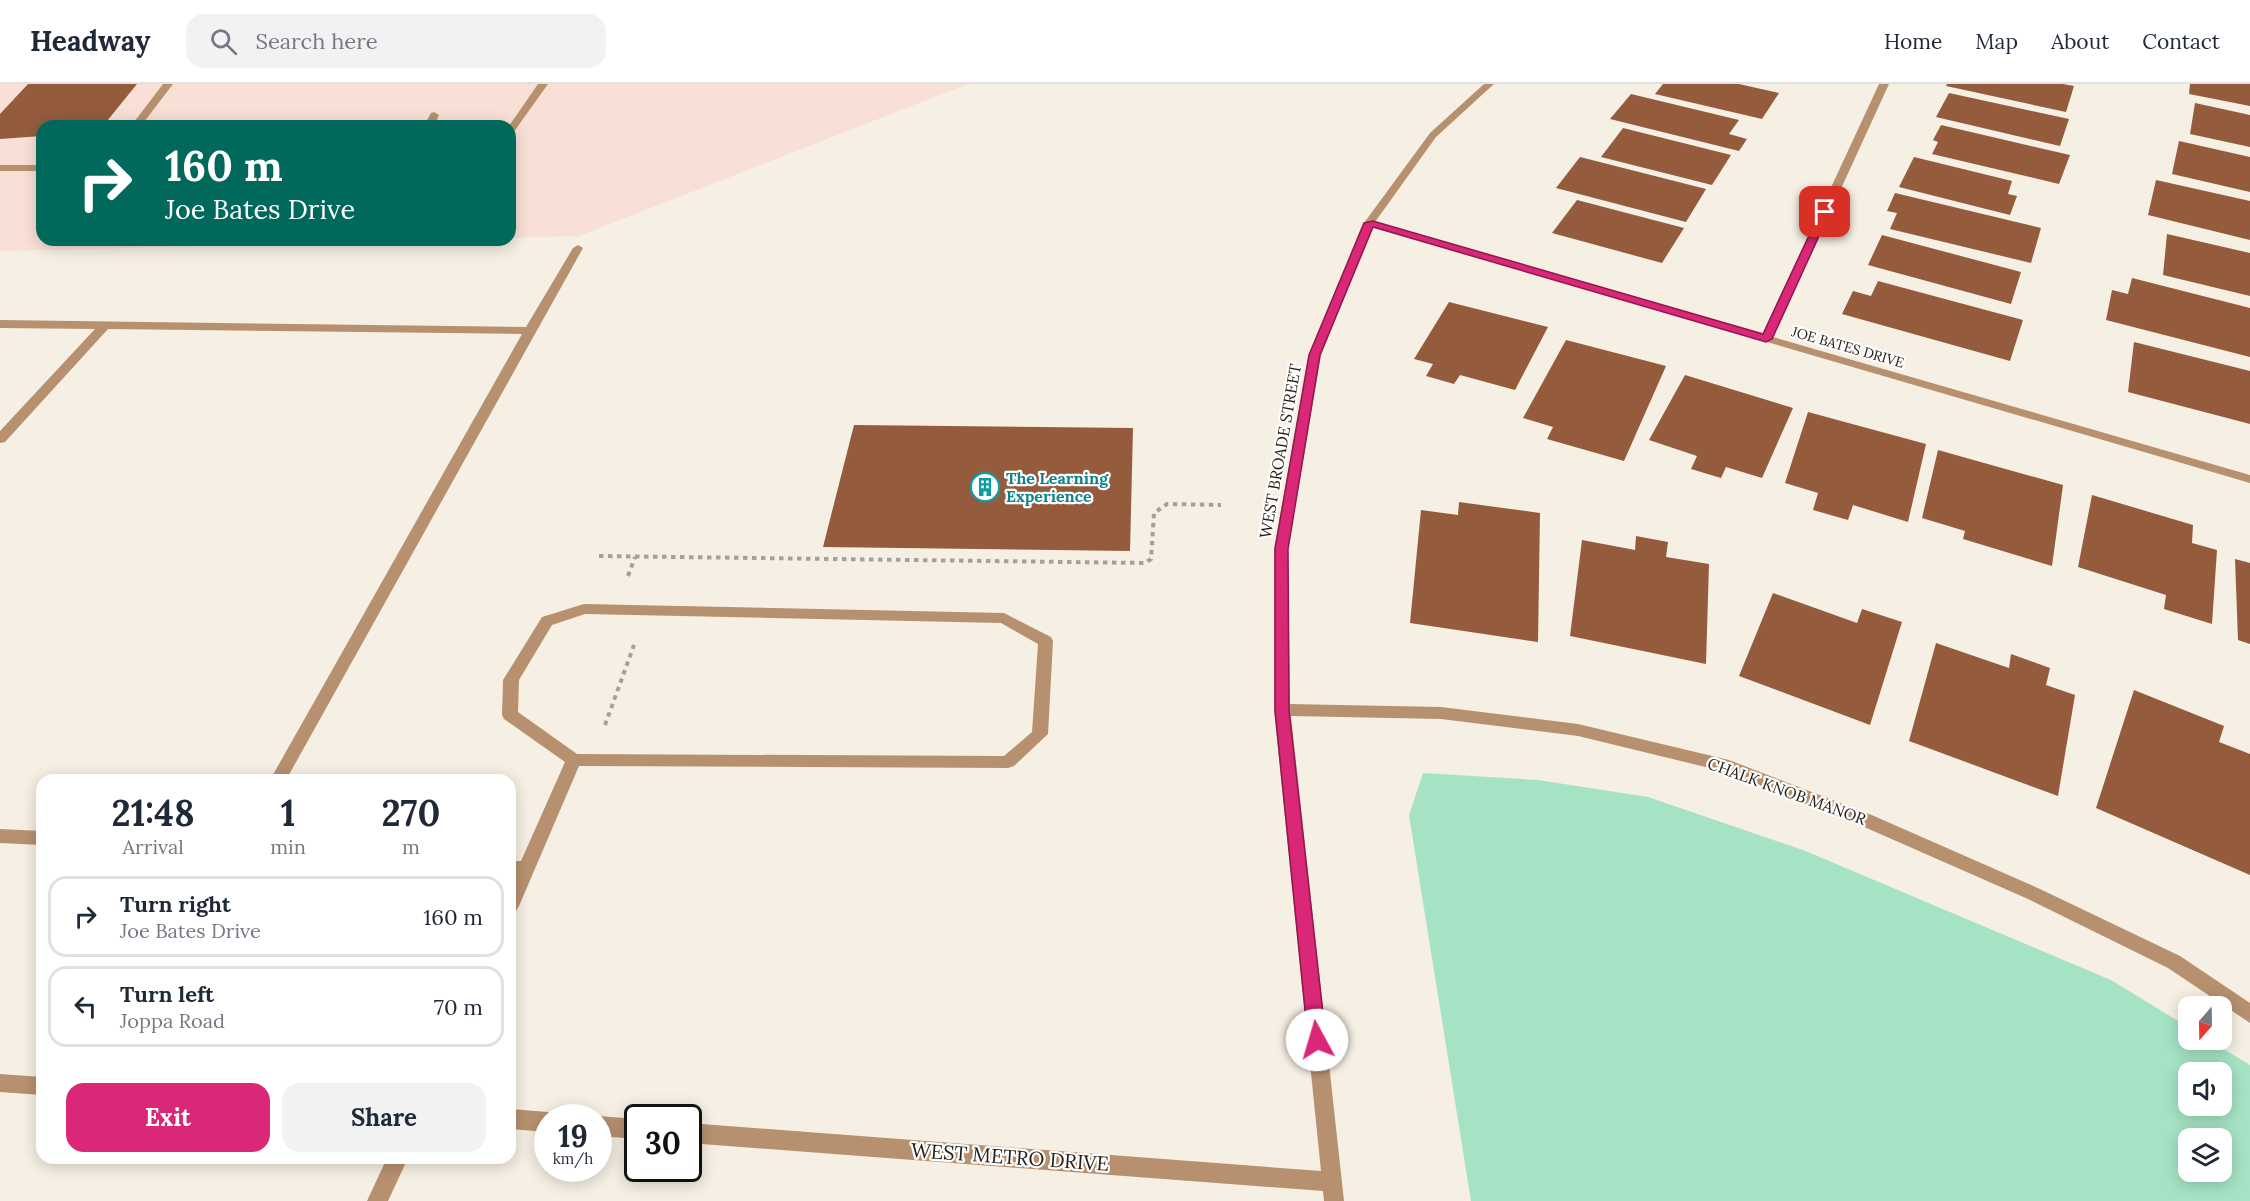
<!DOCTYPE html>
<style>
:root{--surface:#fff;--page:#f2f2f3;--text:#1f2937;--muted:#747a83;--line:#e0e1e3;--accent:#db2777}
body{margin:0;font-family:Lora,serif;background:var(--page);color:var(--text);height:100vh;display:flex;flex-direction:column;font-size:22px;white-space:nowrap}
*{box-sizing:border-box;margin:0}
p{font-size:20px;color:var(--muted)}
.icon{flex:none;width:33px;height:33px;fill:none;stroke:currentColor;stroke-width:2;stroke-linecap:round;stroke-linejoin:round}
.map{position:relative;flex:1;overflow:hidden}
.details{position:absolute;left:36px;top:690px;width:480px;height:390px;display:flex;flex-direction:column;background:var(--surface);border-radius:18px;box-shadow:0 3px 15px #0003}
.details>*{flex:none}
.guide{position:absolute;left:36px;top:36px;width:480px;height:126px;border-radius:18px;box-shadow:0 3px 15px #0003;background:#00695c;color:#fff;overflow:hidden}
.needle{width:39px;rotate:200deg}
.tools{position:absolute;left:2178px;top:912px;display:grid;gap:12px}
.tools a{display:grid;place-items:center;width:54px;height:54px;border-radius:12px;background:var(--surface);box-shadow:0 3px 15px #0003;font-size:30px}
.speed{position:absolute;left:534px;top:1020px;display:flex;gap:12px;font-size:30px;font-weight:700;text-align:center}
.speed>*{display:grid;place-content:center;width:78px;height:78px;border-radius:50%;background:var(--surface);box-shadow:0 3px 15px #0003;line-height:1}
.speed small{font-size:15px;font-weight:400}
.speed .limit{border:3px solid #111;border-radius:9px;background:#fff;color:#111}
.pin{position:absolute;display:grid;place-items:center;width:51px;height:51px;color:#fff;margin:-26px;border-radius:12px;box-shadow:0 3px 9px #0006}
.me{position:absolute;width:66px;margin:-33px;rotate:354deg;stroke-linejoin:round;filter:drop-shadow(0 0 4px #0008)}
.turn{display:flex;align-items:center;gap:21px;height:126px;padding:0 30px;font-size:27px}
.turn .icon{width:78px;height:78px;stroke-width:2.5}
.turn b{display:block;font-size:42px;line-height:51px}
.eta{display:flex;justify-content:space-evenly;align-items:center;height:102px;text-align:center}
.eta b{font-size:36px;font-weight:700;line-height:42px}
.primary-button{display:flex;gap:12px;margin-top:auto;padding:12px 30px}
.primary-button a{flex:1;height:69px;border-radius:18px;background:var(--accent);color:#fff;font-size:24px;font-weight:700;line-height:69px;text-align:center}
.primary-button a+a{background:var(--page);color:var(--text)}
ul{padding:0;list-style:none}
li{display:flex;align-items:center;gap:18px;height:81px;margin:0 12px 9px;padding:0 18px;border:3px solid var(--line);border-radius:18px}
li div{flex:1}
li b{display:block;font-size:22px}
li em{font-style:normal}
header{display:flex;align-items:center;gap:36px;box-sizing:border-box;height:84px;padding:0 30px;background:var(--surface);border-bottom:2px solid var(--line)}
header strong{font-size:28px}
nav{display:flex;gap:33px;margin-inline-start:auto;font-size:21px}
.search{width:420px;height:54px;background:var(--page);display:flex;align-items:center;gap:15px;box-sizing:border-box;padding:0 21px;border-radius:18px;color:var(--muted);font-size:22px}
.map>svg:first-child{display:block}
.commercial{fill:#f9e0d7}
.green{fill:#a6e3c4;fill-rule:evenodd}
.building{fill:#945c3d}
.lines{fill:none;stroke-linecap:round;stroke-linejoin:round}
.path{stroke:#a6a197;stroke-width:4;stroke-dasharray:4.5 4.5;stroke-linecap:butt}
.lane{fill:#b7916f;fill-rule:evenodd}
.street{fill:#b7916f;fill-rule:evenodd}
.route{fill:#db2777;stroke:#8e194d;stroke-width:1.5}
.labels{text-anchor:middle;stroke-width:4.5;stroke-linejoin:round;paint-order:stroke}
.far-street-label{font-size:14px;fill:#201e19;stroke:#fefdfb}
.street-label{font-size:16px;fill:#201e19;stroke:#fefdfb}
.culture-label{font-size:16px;font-weight:bold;fill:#0d838f;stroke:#fefdfb;text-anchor:start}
.near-street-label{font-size:20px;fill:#201e19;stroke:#fefdfb}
</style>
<header>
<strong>Headway</strong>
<div class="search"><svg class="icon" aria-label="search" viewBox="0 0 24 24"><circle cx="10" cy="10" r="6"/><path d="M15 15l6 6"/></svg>Search here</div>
<nav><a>Home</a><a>Map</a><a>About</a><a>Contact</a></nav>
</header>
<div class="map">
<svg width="2250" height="1117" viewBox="0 0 2250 1117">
<rect width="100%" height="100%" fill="#f6efe3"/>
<!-- commercial -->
<path class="commercial" d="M0 0H968L579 152 510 154V42H42V156H434L0 167Z"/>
<!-- green -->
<path class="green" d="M1423 689 1538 696 1648 713 1803 766 2111 896 2188 943V956H2209L2250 981V1117H1471L1409 731ZM2188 988H2222V1022H2188ZM2188 1054H2222V1088H2188Z"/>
<!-- building -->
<g class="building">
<path d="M28 0H137L103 42H42V52L0 55V30Z"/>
<path d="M1663 0H1739L1779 9 1762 35 1655 10Z"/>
<path d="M1947 0H2063L2074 2 2066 28 1946 2Z"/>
<path d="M2190 0H2250V22L2189 10Z"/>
<path d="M1949 9 2069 35 2060 62 1936 33Z"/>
<path d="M1631 10 1739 36 1729 50 1747 55 1739 67 1610 35Z"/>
<path d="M2195 19 2250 31V63L2190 50Z"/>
<path d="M1941 41 2070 71 2059 100 1932 70 1938 58 1933 56Z"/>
<path d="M1623 44 1731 71 1712 101 1601 73Z"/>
<path d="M2179 57 2250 73V108L2172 90Z"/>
<path d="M1580 73 1706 105 1686 138 1556 104Z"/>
<path d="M1914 73 2012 97 2008 110 2017 112 2010 131 1899 103Z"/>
<path d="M2156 96 2250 117V156L2148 131Z"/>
<path d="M1895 109 2041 144 2031 179 1890 145 1897 129 1887 127Z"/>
<path d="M1577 116 1684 144 1662 179 1552 149Z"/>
<path d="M2167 150 2250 169V212L2163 191Z"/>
<path d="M1882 151 2021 188 2011 220 1868 181Z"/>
<path d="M2132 194 2250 224V273L2106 236 2112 206 2128 210Z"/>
<path d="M1878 197 2023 236 2010 277 1842 230 1853 207 1871 212Z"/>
<path d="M1449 218 1548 243 1515 306 1460 291 1454 300 1426 292 1433 280 1414 275Z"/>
<path d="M1566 256 1666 282 1624 377 1547 355 1553 343 1523 334Z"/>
<path d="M2134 258 2250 287V340L2128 308Z"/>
<path d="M1685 291 1793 324 1762 394 1726 383 1721 394 1691 385 1697 372 1649 356Z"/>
<path d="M1808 328 1926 360 1908 438 1853 421 1848 436 1813 426 1818 409 1785 399Z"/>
<path d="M854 341 1133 344 1130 467 823 463Z"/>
<path d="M1938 366 2063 401 2052 482 1963 455 1965 447 1922 434Z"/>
<path d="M2092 411 2193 441 2192 459 2217 466 2212 540 2164 525 2166 511 2078 483Z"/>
<path d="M1459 418 1540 429 1538 558 1410 539 1421 426 1458 431Z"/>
<path d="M1636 452 1668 458 1666 473 1709 480 1706 580 1570 552 1582 456 1635 466Z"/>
<path d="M2235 475 2250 479V560L2238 556Z"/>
<path d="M1773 509 1857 539 1862 525 1902 538 1870 641 1739 592Z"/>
<path d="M1936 559 2009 584 2011 570 2050 584 2046 601 2075 611 2058 712 1909 657Z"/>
<path d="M2134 606 2224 642 2219 658 2250 670V791L2096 724Z"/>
</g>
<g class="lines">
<!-- path -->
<g class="path">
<path d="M599 472 1145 479 1151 475 1154 429 1167 420 1221 421"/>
<path d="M628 492 635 473"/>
<path d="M605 641 634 561"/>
</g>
<!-- lane -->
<g class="lane">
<path d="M163 0H173L141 42H131Z"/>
<path d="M538 0H548L513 49 510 50 509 42Z"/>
<path d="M434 28 439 31 434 42H424L431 29Z"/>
<rect x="0" y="81" width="42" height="6"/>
<path d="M578 161 583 164 286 696H270L522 250 108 245 5 358 0 359V347L95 245 0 244V236L526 243 573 164Z"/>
<path d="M584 520 1004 529 1051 553 1053 557 1048 650 1014 682 1008 684 579 682 519 822 516 827 510 830V802L515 791H510V777H521L565 678 504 635 502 631 503 596 542 533ZM585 530 1001 539 1038 560 1032 648 1004 672 577 670 518 628 519 596 552 541Z"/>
<path d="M0 745 42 747V761L0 759Z"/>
<path d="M387 1074H408L388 1117H367Z"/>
</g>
<!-- street -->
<g class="street">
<path d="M1484 0H1494L1436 53 1375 138 1763 250 1879 0H1889L1773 253 2250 391V399L1373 143 1321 271 1288 465 1290 620 1441 623 1578 640 1729 676 1874 732 2040 805 2180 872 2250 919V939L2168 884 2028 815 1862 742 1726 688 1578 652 1441 635 1291 632 1344 1117H1324L1323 1107 688 1059V1039L1321 1087 1274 626V465L1309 271 1364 139 1430 49Z"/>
<path d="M0 990 42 993V1011L0 1008Z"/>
<path d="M510 1025 548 1028 556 1034H548V1048L510 1045Z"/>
<path d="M598 1032 638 1035V1055L598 1052V1034H595Z"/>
</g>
</g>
<!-- route -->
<path class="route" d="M1825 125 1830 128 1772 255 1766 258 1373 143 1320 271 1288 465 1289 626 1326 956 1323 962 1317 964 1311 962 1308 956 1275 626V465L1309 271 1364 139 1373 137 1763 250 1820 128Z"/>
<!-- icons -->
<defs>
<g id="building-ring" transform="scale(1.5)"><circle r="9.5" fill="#fefdfb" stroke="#0f9aa8" stroke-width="1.5"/><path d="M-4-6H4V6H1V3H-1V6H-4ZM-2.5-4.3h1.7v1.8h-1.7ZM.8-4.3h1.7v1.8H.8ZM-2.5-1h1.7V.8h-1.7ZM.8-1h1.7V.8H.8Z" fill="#0f9aa8"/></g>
</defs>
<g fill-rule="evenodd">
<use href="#building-ring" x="985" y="403"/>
</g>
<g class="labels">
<!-- far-street labels -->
<g class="far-street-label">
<text transform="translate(1848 263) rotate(16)" y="5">JOE BATES DRIVE</text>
</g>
<!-- street labels -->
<g class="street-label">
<text transform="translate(1280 367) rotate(-80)" y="6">WEST BROADE STREET</text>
<text transform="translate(1787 707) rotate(20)" y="6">CHALK KNOB MANOR</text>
</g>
<!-- culture labels -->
<g class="culture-label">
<text x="1006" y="400">The Learning<tspan x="1006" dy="18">Experience</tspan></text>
</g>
<!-- near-street labels -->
<g class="near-street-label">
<text transform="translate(1010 1073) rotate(4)" y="7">WEST METRO DRIVE</text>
</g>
</g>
</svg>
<div class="tools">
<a><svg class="needle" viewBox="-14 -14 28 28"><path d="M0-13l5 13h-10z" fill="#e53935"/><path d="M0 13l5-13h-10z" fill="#747a83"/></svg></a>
<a><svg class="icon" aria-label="sound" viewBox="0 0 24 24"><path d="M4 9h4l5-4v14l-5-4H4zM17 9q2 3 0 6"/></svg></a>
<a><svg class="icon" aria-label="layers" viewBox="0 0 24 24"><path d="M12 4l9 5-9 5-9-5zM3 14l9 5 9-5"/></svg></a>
</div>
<div class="speed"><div>19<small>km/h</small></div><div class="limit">30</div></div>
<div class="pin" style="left:1825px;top:128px;background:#d93025"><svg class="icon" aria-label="arrive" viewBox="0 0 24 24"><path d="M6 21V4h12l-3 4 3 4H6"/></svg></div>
<svg class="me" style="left:1317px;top:956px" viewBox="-20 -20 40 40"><circle r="19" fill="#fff"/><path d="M0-13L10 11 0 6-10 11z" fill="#db2777"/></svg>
<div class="guide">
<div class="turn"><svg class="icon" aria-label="right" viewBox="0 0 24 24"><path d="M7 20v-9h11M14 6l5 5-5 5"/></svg><div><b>160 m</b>Joe Bates Drive</div></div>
</div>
<section class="details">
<div class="eta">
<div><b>21:48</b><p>Arrival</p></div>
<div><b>1</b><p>min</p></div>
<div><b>270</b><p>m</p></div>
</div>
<ul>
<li><svg class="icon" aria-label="right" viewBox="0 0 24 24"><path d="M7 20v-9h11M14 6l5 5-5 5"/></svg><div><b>Turn right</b><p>Joe Bates Drive</p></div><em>160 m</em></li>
<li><svg class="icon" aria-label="left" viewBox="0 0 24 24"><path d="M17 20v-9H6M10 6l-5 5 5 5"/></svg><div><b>Turn left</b><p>Joppa Road</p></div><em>70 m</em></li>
</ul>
<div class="primary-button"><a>Exit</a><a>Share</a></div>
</section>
</div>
